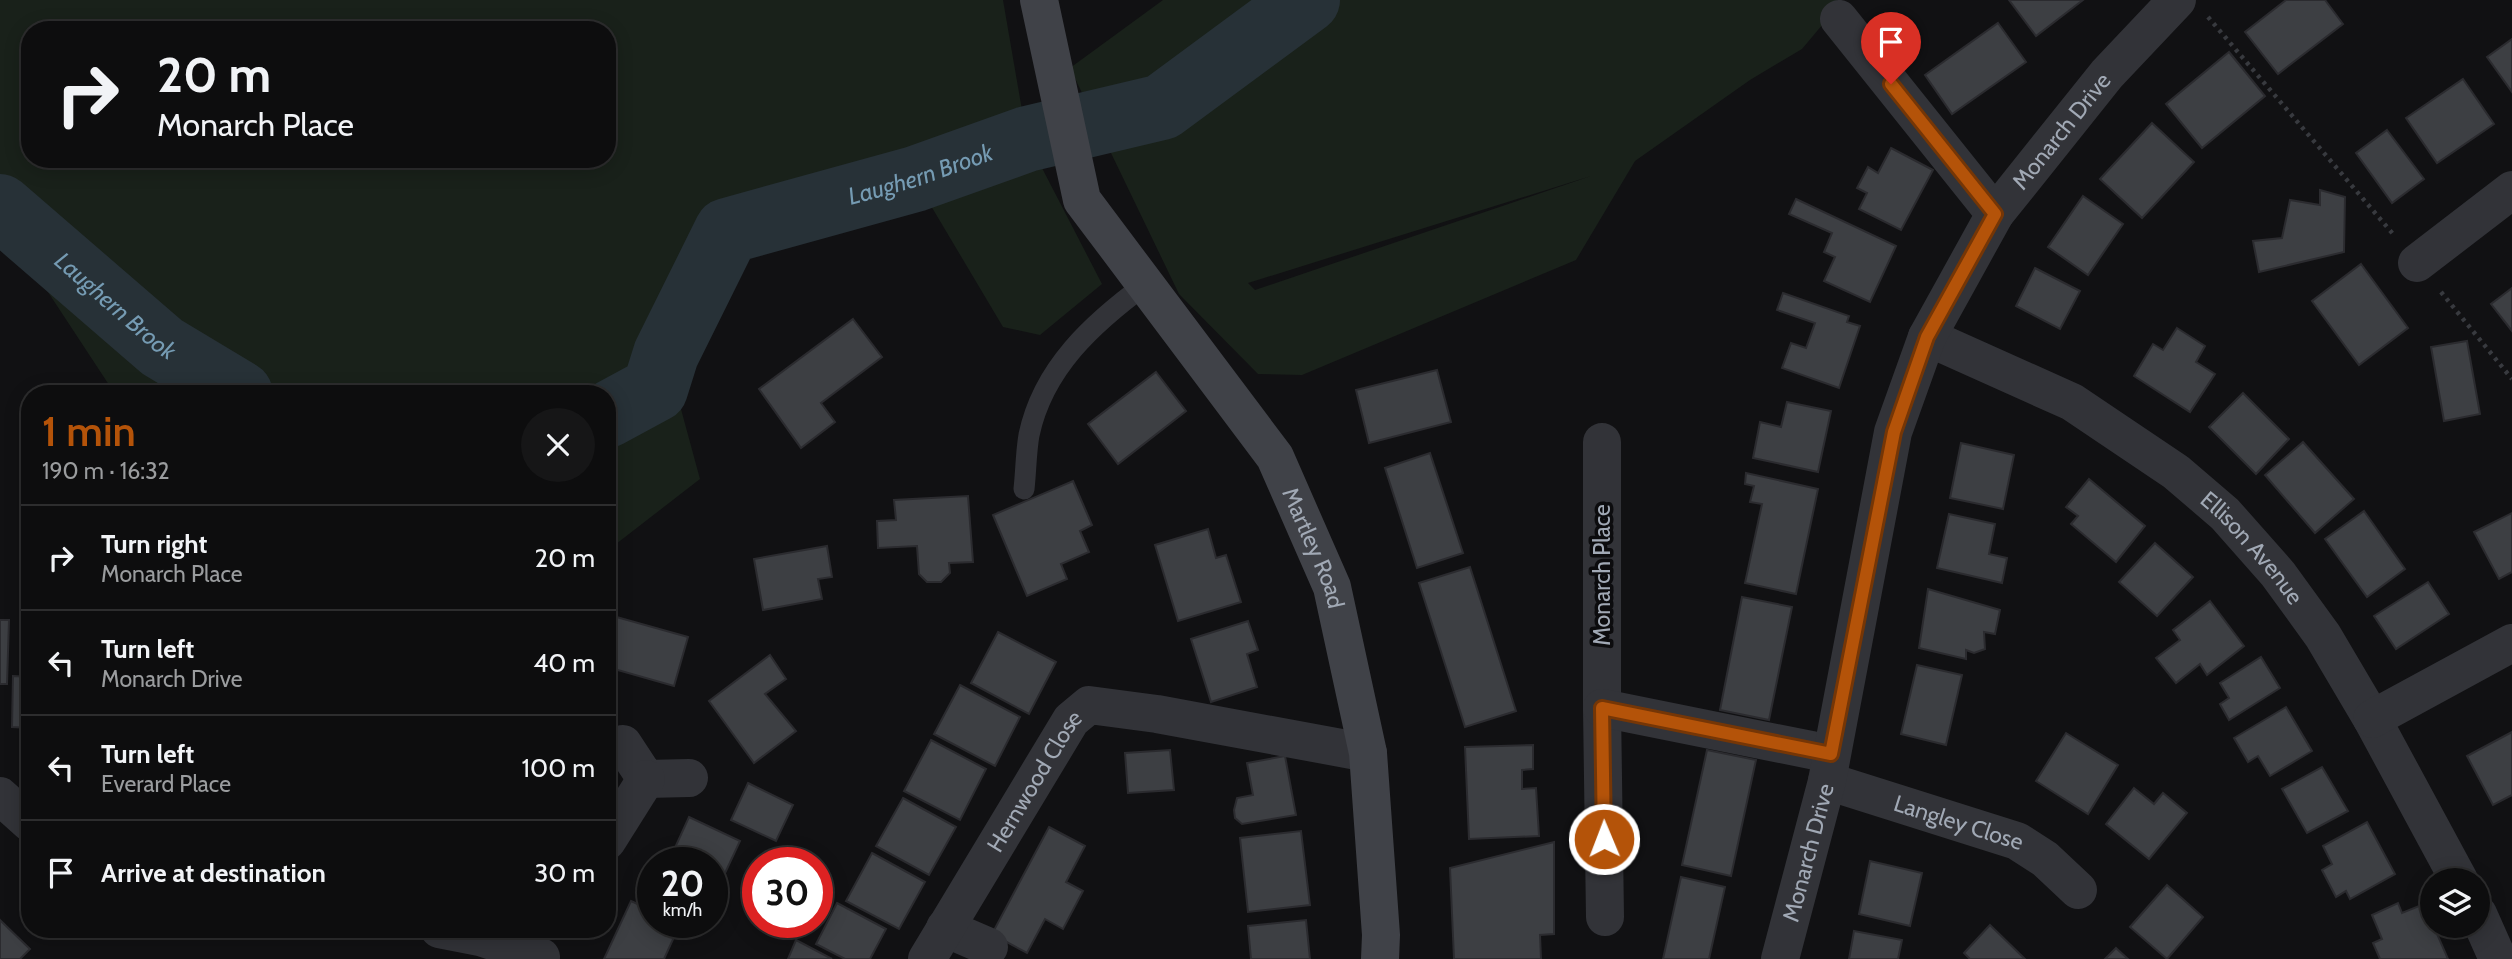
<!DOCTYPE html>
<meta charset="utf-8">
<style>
:root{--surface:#0d0d0e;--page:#161617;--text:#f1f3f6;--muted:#9a9c9e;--line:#2d2d2e;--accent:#b45309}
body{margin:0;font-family:Cabin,sans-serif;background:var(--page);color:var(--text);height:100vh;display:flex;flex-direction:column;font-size:26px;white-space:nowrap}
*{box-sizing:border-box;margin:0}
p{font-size:23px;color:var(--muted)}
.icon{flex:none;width:38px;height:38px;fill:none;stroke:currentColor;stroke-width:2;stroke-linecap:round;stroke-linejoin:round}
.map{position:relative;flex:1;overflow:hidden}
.details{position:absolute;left:21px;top:385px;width:595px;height:553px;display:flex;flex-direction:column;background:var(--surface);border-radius:28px;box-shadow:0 4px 18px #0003,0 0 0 2px var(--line)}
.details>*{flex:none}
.top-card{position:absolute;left:21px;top:21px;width:595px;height:147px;border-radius:28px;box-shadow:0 4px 18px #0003,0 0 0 2px var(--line);background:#0d0d0e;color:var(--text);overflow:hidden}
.tools{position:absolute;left:2420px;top:868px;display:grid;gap:14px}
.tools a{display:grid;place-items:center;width:70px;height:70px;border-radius:50%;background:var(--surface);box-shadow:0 4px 18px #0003,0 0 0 2px var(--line);font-size:35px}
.speed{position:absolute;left:637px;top:847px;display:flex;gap:14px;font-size:35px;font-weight:700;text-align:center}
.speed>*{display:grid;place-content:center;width:91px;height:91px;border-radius:50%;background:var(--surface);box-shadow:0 4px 18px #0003,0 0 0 2px var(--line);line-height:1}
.speed small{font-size:18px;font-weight:400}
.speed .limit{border:10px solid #d22;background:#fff;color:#111}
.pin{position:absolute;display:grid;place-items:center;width:60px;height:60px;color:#fff;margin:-72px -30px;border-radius:50% 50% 50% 0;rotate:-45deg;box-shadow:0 0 7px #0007}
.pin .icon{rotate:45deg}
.me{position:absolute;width:77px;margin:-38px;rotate:359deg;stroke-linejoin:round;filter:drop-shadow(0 0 5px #0008)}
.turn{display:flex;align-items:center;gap:24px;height:147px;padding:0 21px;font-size:32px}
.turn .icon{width:91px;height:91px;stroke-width:2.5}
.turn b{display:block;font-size:49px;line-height:60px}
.round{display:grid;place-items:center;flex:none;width:74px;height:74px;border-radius:37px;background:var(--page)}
.summary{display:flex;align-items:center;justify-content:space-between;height:119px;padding:0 21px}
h1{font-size:42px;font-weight:600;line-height:52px;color:var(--accent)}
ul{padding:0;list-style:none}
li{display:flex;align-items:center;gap:21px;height:105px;padding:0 21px;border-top:2px solid var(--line)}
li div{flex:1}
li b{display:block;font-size:26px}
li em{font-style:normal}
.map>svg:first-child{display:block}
.green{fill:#19211a;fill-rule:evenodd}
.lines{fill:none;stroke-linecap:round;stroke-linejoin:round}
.river{stroke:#273137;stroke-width:66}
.building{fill:#3d3f43;stroke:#2b2b2f;stroke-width:2}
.path{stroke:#383a3f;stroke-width:4.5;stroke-dasharray:3.5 5;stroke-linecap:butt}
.service{stroke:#323338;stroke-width:21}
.minor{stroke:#323338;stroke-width:38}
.secondary{stroke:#404248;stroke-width:38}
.route-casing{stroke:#753606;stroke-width:18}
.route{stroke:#b45309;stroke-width:12}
.labels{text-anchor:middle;stroke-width:7;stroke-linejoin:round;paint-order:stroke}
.street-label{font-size:23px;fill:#a1a9b5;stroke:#0c0c0e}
.water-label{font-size:24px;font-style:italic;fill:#759bb3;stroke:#0c0c0e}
</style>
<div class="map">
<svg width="2512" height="959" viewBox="0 0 2512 959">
<rect width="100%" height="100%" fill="#111113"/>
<!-- green -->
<g class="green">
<path d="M0 0H1003L1027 139 1102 284 1040 335 1003 327 915 179 727 231 666 354 700 479 607 551V394H115L0 219ZM30 30H607V159H30Z"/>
<path d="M1163 0H1837L1823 24 1802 49 1750 80 1635 161 1576 260 1302 375 1258 374 1179 294 1070 68ZM1591 176 1255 290 1248 283Z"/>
</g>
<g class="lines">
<!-- river -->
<g class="river">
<path id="s1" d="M0 207 162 347 240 394"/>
<path id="s2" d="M607 415 655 389 666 354 727 231 915 179 1027 139 1162 107 1307 0"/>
</g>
</g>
<!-- building -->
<g class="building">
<path d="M2009 0H2083L2036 36Z"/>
<path d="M2286 0H2325L2343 24 2278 74 2245 32Z"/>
<path d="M1998 23 2026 62 1952 114 1925 75Z"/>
<path d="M2512 39V92L2487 57Z"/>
<path d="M2229 52 2265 96 2202 148 2166 104Z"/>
<path d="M2463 79 2494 124 2437 163 2406 118Z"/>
<path d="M2152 123 2194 162 2142 218 2100 179Z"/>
<path d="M2387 130 2424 179 2392 203 2356 153Z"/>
<path d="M1891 148 1933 170 1901 230 1859 209 1867 193 1857 188 1868 167 1878 173Z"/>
<path d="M2320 190 2345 197 2344 252 2259 272 2253 241 2282 238 2290 200 2320 205Z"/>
<path d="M2083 196 2123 224 2088 275 2048 247Z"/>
<path d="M1796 199 1896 246 1870 302 1824 281 1835 257 1824 252 1832 233 1789 214Z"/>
<path d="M2361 264 2408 328 2359 365 2312 301Z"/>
<path d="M2035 268 2080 291 2060 329 2016 306Z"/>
<path d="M2512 288V331L2491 304Z"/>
<path d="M1783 293 1849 316 1847 322 1860 326 1839 388 1782 368 1791 343 1806 348 1815 323 1777 310Z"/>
<path d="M853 319 882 357 821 403 835 422 801 448 759 389Z"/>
<path d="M2177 328 2205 346 2196 362 2215 374 2190 412 2134 376 2153 344 2163 350Z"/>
<path d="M2467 341 2480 414 2444 421 2431 347Z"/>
<path d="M1437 370 1451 422 1369 443 1356 390Z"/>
<path d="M1156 372 1186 411 1118 464 1088 424Z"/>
<path d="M2243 393 2289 439 2256 474 2209 427Z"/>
<path d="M1787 402 1831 411 1818 472 1753 458 1760 422 1781 427Z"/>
<path d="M2303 442 2354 499 2315 533 2265 475Z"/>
<path d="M1961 443 2014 455 2003 509 1950 498Z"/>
<path d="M1430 453 1463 553 1417 568 1385 468Z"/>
<path d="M1746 473 1818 489 1796 594 1745 583 1762 504 1750 502 1754 486 1745 484Z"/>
<path d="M2089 479 2145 526 2116 562 2071 524 2078 516 2066 507Z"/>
<path d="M1073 481 1092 525 1080 531 1089 552 1061 564 1067 579 1027 596 993 515Z"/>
<path d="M968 496 973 562 949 563 950 573 941 582H927L919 574 917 546 878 548 877 521 896 520 894 500Z"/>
<path d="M2364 511 2405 569 2367 597 2325 539Z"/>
<path d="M2512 513V572L2499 579 2474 532Z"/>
<path d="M1949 514 1995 524 1989 554 2007 558 2002 583 1937 568Z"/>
<path d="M1208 529 1216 558 1226 555 1241 602 1178 621 1155 545Z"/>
<path d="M2155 543 2193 577 2157 616 2119 582Z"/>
<path d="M827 546 832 577 818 579 822 599 763 610 754 559Z"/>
<path d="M1470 567 1516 711 1465 727 1419 583Z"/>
<path d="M2428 582 2449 614 2396 649 2374 616Z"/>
<path d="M1928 589 2000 610 1995 634 1984 632 1985 649 1974 653 1966 650V659L1919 648Z"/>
<path d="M1742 597 1792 607 1769 720 1720 710Z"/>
<path d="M2210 601 2244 646 2207 675 2200 664 2176 683 2156 658 2180 640 2173 630Z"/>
<path d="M613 616 688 637 674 686 607 667V637Z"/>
<path d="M0 620H9L7 684H0Z"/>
<path d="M1248 621 1258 650 1247 654 1257 687 1211 702 1191 639Z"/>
<path d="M998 632 1056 662 1029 714 971 683Z"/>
<path d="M770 655 786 679 765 694 796 731 754 763 709 701Z"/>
<path d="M2261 657 2280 688 2229 720 2220 704 2229 698 2220 683Z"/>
<path d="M1917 665 1962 675 1946 745 1901 734Z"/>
<path d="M13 676 30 677V728L12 727Z"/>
<path d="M960 685 1020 717 995 766 934 734Z"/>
<path d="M2286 707 2312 751 2270 776 2258 756 2248 762 2234 738Z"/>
<path d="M2512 732V795L2493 805 2467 756Z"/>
<path d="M2066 733 2118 765 2088 814 2036 781Z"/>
<path d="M931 740 986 769 960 820 904 791Z"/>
<path d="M1533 745V769L1522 770V789L1536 788 1539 836 1469 839 1465 747Z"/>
<path d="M1170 750 1174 790 1128 793 1125 753Z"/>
<path d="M1707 750 1756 760 1731 876 1682 865Z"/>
<path d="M1285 756 1296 815 1242 824 1235 818 1234 810 1237 798 1253 795 1247 763Z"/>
<path d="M2322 767 2348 811 2307 833 2282 789Z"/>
<path d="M748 783 793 805 776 841 731 820Z"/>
<path d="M2134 788 2154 804 2163 793 2187 813 2149 859 2106 824Z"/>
<path d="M903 798 956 827 929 875 876 846Z"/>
<path d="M689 817 740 841 712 901V863H668Z"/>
<path d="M2367 822 2395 874 2350 899 2346 891 2336 897 2322 870 2332 864 2323 846Z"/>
<path d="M1049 827 1085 846 1066 882 1083 891 1063 929 1045 919 1027 953 992 934Z"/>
<path d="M1301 831 1310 905 1248 912 1240 838Z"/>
<path d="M1554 842V934L1540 935 1541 959H1454L1450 868Z"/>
<path d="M872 853 925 882 899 929 846 901Z"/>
<path d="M1870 861 1922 873 1910 926 1859 914Z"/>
<path d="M1681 877 1725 887 1709 959H1663Z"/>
<path d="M2167 885 2203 917 2167 959 2130 927Z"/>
<path d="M631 901 653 911V922L680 924 664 959H604Z"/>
<path d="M837 903 886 929 870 959H845L816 944Z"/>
<path d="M2398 903 2402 913 2424 904 2448 959H2380L2373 943 2382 939 2372 915Z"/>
<path d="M0 920 30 949 20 959H0Z"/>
<path d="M1306 920 1310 959H1251L1248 926Z"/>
<path d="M1990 925 2025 959H1970L1964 953Z"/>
<path d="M1854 931 1902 940 1898 959H1849Z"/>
<path d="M796 940 832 959H788Z"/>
<path d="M2116 948 2128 959H2105Z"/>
</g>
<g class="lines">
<!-- path -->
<g class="path">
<path d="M2208 17 2393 234"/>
<path d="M2441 292 2512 379"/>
</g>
<!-- service -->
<path class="service" d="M1024 489C1026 471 1026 452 1029 435 1043 368 1093 323 1146 284"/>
<!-- minor -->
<g class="minor">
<path d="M1839 19 1995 214"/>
<path d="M2417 263 2512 190"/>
<path id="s3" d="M1927 337 2072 402 2176 472 2225 514 2278 574 2323 636 2372 719 2459 880"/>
<path d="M1602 442V708L1605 917"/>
<path d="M1602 708 1831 754"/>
<path d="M2372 719 2512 643"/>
<path d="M623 744 646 779 689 778"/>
<path id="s4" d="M1827 781 2017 841 2045 859 2078 890"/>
<path d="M0 796 30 823"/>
<path d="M607 841 646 779"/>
<path d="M2478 914 2498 959"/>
<path d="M945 928 989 947"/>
<path d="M439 929 480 937 541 957"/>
<path id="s5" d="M927 959 1071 720 1089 705 1157 714 1368 753"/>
<path id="s6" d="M1780 959 1827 781 1893 432 1927 337 1995 214 2107 74 2177 0"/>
</g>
<!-- secondary -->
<path class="secondary" id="s7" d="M1039 0 1082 200 1275 457 1332 587 1368 753 1381 935 1380 959"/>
</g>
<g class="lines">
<!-- route casing -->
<g class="route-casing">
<path id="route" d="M1604 839 1602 708 1831 754 1894 432 1927 337 1995 214 1891 84"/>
</g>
<!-- route -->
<use href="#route" class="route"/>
</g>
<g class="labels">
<!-- street labels -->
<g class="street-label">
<text dy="8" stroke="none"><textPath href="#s6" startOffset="887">Monarch Drive</textPath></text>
<text dy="8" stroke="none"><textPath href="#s7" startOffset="625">Martley Road</textPath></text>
<text dy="8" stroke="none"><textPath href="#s3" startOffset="392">Ellison Avenue</textPath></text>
<text transform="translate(1602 575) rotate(-90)" y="8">Monarch Place</text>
<text dy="8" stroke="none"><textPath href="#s5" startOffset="208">Hernwood Close</textPath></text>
<text dy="8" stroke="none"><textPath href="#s4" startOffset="138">Langley Close</textPath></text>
<text dy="8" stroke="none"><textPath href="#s6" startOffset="110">Monarch Drive</textPath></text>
</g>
<!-- water labels -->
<g class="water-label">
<text dy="8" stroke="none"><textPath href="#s2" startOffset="430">Laughern Brook</textPath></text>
<text dy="8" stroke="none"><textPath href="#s1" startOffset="152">Laughern Brook</textPath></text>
</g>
</g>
</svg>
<div class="tools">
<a><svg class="icon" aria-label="layers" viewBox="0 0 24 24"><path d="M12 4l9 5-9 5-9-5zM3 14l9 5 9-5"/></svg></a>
</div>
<div class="speed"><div>20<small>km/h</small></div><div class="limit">30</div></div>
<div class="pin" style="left:1891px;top:84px;background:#d93025"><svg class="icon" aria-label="arrive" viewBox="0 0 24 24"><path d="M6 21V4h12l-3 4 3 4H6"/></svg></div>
<svg class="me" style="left:1604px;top:839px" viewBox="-20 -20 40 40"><circle r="17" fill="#b45309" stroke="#fff" stroke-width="3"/><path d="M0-11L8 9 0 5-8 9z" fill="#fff"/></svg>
<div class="top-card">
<div class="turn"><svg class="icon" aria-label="right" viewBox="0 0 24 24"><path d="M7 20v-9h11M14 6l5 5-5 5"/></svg><div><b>20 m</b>Monarch Place</div></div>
</div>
<section class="details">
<div class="summary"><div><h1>1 min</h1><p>190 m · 16:32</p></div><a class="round"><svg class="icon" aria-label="close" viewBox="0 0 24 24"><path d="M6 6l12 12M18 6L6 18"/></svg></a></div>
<ul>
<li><svg class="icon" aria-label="right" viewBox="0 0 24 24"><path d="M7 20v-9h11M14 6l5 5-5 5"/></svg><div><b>Turn right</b><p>Monarch Place</p></div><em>20 m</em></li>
<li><svg class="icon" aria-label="left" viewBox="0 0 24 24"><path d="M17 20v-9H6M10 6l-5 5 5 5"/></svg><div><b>Turn left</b><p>Monarch Drive</p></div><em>40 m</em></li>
<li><svg class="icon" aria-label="left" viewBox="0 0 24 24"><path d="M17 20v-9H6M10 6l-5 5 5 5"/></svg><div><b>Turn left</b><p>Everard Place</p></div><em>100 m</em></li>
<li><svg class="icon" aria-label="arrive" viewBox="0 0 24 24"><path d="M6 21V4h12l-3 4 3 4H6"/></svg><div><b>Arrive at destination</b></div><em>30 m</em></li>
</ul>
</section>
</div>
